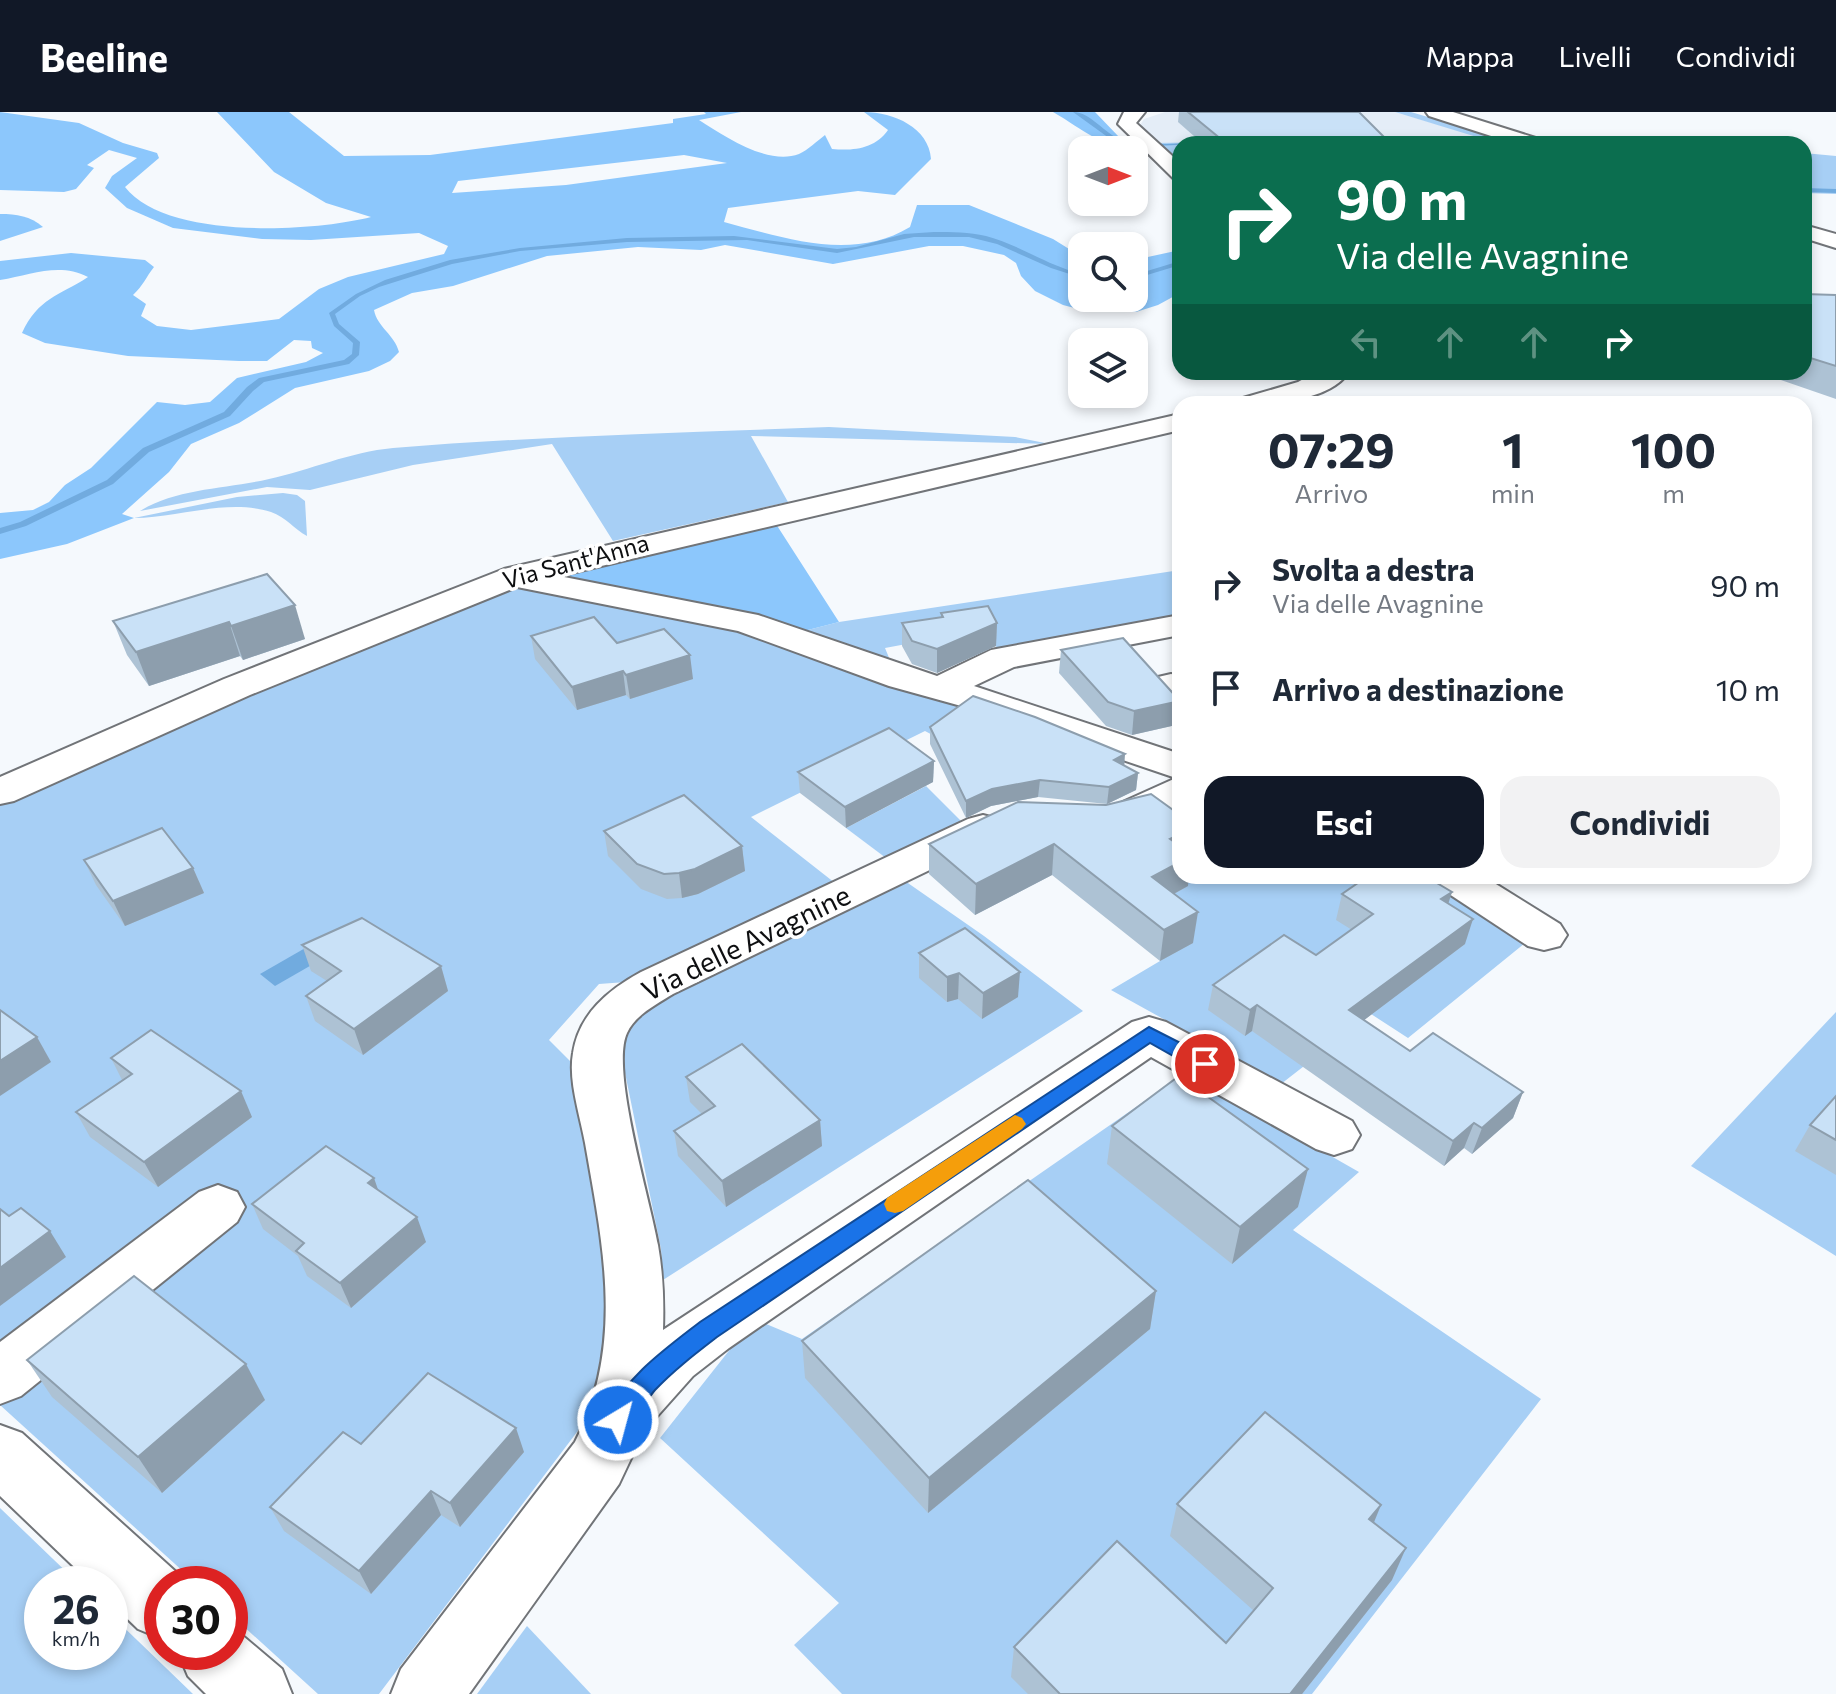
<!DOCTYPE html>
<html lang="it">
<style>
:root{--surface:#fff;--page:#f2f2f3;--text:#1f2937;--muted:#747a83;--accent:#111827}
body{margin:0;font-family:Commissioner,sans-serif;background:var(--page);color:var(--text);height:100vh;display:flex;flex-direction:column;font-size:30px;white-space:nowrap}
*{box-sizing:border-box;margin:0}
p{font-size:26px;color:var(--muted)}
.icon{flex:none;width:44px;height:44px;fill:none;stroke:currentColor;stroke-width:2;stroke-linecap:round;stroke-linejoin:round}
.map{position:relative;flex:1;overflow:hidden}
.details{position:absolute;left:1172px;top:284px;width:640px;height:488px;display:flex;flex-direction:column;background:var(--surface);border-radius:24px;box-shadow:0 4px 12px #0003}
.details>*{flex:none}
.banner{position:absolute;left:1172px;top:24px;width:640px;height:244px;border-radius:24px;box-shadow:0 4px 12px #0003;background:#0b6e4f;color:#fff;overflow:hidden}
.needle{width:52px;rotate:90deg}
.tools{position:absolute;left:1068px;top:24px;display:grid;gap:16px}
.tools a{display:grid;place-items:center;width:80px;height:80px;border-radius:16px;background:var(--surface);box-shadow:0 4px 12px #0003;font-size:40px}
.speed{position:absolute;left:24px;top:1454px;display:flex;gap:16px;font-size:40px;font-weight:700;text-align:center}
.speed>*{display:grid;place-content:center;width:104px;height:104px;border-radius:50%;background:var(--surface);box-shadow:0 4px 12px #0003;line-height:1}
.speed small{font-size:20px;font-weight:400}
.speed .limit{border:12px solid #d22;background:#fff;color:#111}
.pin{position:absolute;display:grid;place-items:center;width:68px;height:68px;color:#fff;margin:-34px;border:4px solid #fff;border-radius:50%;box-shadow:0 2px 8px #0007}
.me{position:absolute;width:88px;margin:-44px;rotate:37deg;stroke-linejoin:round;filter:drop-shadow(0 0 6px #0008)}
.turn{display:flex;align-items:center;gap:28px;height:168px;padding:0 32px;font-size:36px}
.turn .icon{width:104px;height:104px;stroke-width:2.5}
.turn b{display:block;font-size:56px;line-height:68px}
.lanes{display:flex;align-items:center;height:76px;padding:0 32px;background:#0003;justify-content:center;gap:40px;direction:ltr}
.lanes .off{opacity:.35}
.eta{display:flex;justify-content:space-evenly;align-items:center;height:136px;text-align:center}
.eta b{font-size:48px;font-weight:700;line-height:56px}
.button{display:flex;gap:16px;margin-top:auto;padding:16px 32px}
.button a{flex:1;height:92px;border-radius:24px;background:var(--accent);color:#fff;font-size:32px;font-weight:700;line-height:92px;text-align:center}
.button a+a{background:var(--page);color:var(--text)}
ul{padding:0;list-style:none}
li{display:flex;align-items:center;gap:24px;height:104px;padding:0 32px}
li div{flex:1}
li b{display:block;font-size:30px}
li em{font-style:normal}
header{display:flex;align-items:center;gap:48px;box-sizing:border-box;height:112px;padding:0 40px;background:var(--accent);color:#fff}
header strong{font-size:38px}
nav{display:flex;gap:44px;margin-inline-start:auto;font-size:28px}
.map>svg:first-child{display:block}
.built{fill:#e4edf7}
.green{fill:#a7cff5}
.forest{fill:#8cc7fc;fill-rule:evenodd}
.water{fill:#71abdf}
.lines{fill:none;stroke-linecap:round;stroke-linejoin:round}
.stream{fill:#71abdf;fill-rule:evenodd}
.minor-casing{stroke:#717478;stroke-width:4}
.major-casing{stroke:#717478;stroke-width:4}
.minor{fill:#fff;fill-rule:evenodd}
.major{fill:#fff;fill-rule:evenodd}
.wall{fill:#adc2d4}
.shaded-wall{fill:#8d9ead}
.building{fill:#c9e1f7;stroke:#8d9ead;stroke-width:2}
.route{fill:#1a73e8;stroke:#114b97;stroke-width:2}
.slow{fill:#f59e0b}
.labels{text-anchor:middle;stroke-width:7;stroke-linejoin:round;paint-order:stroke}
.far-street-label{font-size:24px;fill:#0e0f11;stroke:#fff}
.street-label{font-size:28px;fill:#0e0f11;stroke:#fff}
</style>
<header>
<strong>Beeline</strong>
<nav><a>Mappa</a><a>Livelli</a><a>Condividi</a></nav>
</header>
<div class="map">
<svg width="1836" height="1582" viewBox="0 0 1836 1582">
<rect width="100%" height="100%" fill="#f5f9fd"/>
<!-- built -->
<path class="built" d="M1165 0H1395L1503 32H1180V55L1139 15 1144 7Z"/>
<!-- green -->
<g class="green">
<path d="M1395 0H1411L1498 26 1489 27 1497 30 1180 32V55L1154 31 1480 26Z"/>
<path d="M1543 26 1708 32H1560Z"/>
<path d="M1804 41 1836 44V82L1804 81Z"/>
<path d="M829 315 1015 325 1050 332 751 324 788 390 613 429 552 332 413 353 310 378 267 375 140 399C177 376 227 377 269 367 310 358 350 340 393 336 537 324 683 321 829 315Z"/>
<path d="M283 381 297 383 305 389 307 424C294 417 286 405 271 400 227 386 178 406 134 406L237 385Z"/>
<path d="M1180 458V506L999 540 987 517 885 536 892 553 804 519 839 510Z"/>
<path d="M515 476 742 517 977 597 938 626 925 619 751 705 835 771 626 870 599 872 549 928 571 950 605 1159 608 1212 603 1264 580 1316 379 1582H318L230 1502V1472H197L0 1293 244 1097 213 1075 0 1239V692L275 572Z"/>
<path d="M926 674 961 709 886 746 846 716Z"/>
<path d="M1180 764H1434L1530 827 1408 926 1371 902 1281 972 1111 878 1160 849 1148 796Z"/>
<path d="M905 769 984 824 1083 899 663 1168 661 1137 623 951C622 915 637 902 666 883Z"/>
<path d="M1836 900V1144L1691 1054Z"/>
<path d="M1185 961 1359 1060 1293 1118 1541 1287 1312 1582H842L794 1533 839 1491 660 1326 754 1207 802 1227Z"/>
<path d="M0 1396 79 1472H42V1540H110V1502L193 1582H0Z"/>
<path d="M527 1514 591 1582H477Z"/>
</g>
<!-- forest -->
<g class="forest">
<path d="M0 0 79 11 123 31 157 41 159 46 125 75C166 128 312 120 371 105L326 91 274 60 217 0H289L344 44 430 43 673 11V7L706 2 704 0H741L699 8C724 24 768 54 799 42 808 38 817 29 825 23L832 37C853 39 875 37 888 18L864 0C894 0 929 16 931 47L895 83 858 79 728 96 724 110C784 126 852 150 910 115L917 93H969L1053 127 1082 145V186H1134V148L1180 138V181L1158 193 1136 200 1082 198 1063 193 1035 179 1021 164 1016 151 1004 143 963 134H929L833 152 725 133 701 138 638 135 547 144 453 174 412 181 374 198C377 215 395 223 399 240L390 249 369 259 295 276 239 311 191 332 169 360 122 402 134 406 67 432 0 447V401L33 398 49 390 65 373 91 356 157 290 185 293 210 290 237 266 306 250 323 241 312 236 311 229 294 228 267 249H239L128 244 45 231 22 221C38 186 59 184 88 165 59 150 31 163 0 168V149L71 141 145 148 154 155C146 165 143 174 133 183L146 192 141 204 157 214 191 218 279 207 319 177 348 165 444 142 448 134 419 121 311 128 262 127 173 116 127 96 105 76 112 64 137 46 109 38 87 53 94 56 76 77 64 80 0 78ZM684 43 727 51 566 73 452 81 458 69Z"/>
<path d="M1053 0H1095L1119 25 1131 28 1142 36C1101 37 1086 19 1053 0Z"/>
<path d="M0 102C17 102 30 104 43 115L0 129Z"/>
<path d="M776 412 839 510 804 519 713 493 546 465Z"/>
</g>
<!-- water -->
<path class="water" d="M307 835 322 847 275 874 260 862Z"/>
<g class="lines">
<!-- stream -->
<g class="stream">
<path d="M1073 0C1091 0 1104 22 1122 28 1149 36 1190 30 1218 29L1221 31 1154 34 1127 32 1109 26Z"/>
<path d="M1588 26 1665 32 1588 30 1372 31 1369 29Z"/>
<path d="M1804 76 1836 77V81L1804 80Z"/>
<path d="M934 120C952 120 969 120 986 124 1020 133 1048 154 1082 162V166L1051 156 997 132 969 125H914L837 141 747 128 627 130 520 139 452 152 379 175 360 184 335 202 339 212 360 230 359 243 349 252 264 270 253 279 230 304 149 340 113 372 26 414 0 422V416L20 410 107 368 143 336 224 300 247 275 259 266 344 248 352 242 353 231 334 214 329 201 356 182 385 168 450 148 520 136 627 126 734 124 837 137 856 135 904 122Z"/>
<path d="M1180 149V153L1134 167V163Z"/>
</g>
<!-- minor casing -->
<g class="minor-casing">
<g id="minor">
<path d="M1145 0 1136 11 1180 51V68L1173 66 1118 12 1124 0Z"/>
<path d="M1316 260H1349C1328 290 1272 292 1239 292L1243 286 1298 270Z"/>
<path d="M1180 302V318L559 464 758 503 937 564 991 538 1180 503V523L1014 555 974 574 1180 642V693C1152 708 1123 725 1090 717L1084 708 1090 699 1116 693 1176 666 972 597 889 574 738 519 517 475 250 583 14 689 0 692V665L224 567 504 457Z"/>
<path d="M1171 562 1180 564V595L1167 592 1153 573 1158 565Z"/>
<path d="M983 703 998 707 1004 716 998 725 673 882C657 892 635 903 627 921 610 957 650 1087 658 1133 663 1162 664 1189 663 1218L1132 910 1149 905 1166 910 1352 1009 1360 1023 1352 1037 1334 1043 1316 1037 1151 945 729 1236 693 1264 644 1319 619 1372 469 1582H391L401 1557 575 1330C625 1232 603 1134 585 1031 580 1003 568 969 573 941 579 902 608 878 641 860L968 707Z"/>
<path d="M1430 764H1483L1560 812 1567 823 1560 834 1544 838 1528 834 1437 774Z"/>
<path d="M218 1073 237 1080 245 1095 237 1110 21 1284 0 1292V1230L199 1080Z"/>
<path d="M0 1313 22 1321 186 1469 187 1472H162V1527L138 1517 110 1490V1472H92L0 1384Z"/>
<path d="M230 1513 282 1557 292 1582H206L188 1564 178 1540H230Z"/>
</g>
</g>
<!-- major casing -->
<g class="major-casing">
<g id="major">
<path d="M1426 0H1453L1542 28 1544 32H1516L1429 4Z"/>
<path d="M1804 113 1836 122V136L1804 126Z"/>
</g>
</g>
<!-- minor -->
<use href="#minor" class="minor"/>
<!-- major -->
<use href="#major" class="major"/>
</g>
<!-- wall -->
<g class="wall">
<path d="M1179 0H1359L1391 32H1203L1178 10Z"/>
<path d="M1804 182 1836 183V287L1766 263 1696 268 1684 260H1804Z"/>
<path d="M267 462 305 527 243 548 240 544 149 574 127 543 113 509Z"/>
<path d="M941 501 997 511 996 534 937 561 912 552 902 534V511L941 505Z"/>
<path d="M531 524 617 531 693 567 630 587 626 583 577 598 535 547Z"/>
<path d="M1061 538 1176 613 1132 623 1106 614 1059 561Z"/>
<path d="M930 615 1124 654 1138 661 1136 678 1107 692 1038 685 991 694 966 706 930 632Z"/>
<path d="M934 649 933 670 846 716 800 681 798 660Z"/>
<path d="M1018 690 1188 774 1174 782 1193 831 1160 849 1052 763 975 803 929 762V732Z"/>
<path d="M604 719 742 734 745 759 698 782 682 786 667 787 641 777 608 744Z"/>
<path d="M84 748 193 756 204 781 125 814 96 773Z"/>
<path d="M1342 782 1448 792 1465 832 1364 908 1410 939 1523 980 1513 1006 1472 1042 1464 1036 1444 1054 1252 919 1245 924 1208 898 1213 873 1316 843 1352 818 1336 808Z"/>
<path d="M302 833 441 854 448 879 363 943 315 909 306 884 327 869 311 859Z"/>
<path d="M919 841 1018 885 982 907 958 887 947 890 919 866Z"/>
<path d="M111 946 252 1005 158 1075 90 1025 76 1000 122 968Z"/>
<path d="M686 965 820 1008 822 1034 726 1095 678 1044 674 1019 702 1002 690 990Z"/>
<path d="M1836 984V1063L1795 1039 1810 1013Z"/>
<path d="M1112 1014 1298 1095 1232 1152 1107 1052Z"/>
<path d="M379 1079 426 1130 351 1196 307 1164 298 1144 263 1117 252 1092Z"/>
<path d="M1156 1179 1150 1217 928 1401 805 1266 802 1229Z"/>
<path d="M27 1248 265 1288 162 1381 52 1285Z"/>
<path d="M361 1332 524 1340 460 1415 441 1403 371 1482 284 1419 270 1395Z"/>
<path d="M1177 1392 1374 1411 1392 1468 1302 1582H1028L1011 1565 1014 1535 1226 1531 1254 1499 1170 1424Z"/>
</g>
<!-- shaded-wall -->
<g class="shaded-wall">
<path d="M295 493 305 527 243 548 231 514Z"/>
<path d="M229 510 240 544 149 574 136 540Z"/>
<path d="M997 511 996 534 937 561V537Z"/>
<path d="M690 543 693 567 630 587 626 563Z"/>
<path d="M623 559 626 583 577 598 572 575Z"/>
<path d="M1180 589 1176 613 1132 623 1134 599Z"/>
<path d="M1125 642 1124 658 1114 648Z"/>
<path d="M934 649 933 670 846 716 845 695Z"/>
<path d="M1138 661 1136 678 1107 692 1109 675Z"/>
<path d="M1040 668 1038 685 991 694 966 706V689L992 677Z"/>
<path d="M1180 722V750L1170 727Z"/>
<path d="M1054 732 1052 763 975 803 976 772Z"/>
<path d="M742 734 745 759 698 782 682 786 679 761Z"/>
<path d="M1180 750V764H1189L1188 774 1148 796 1152 765Z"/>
<path d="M193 756 204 781 125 814 113 789Z"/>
<path d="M1452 780 1444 805 1441 787Z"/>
<path d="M1198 800 1193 831 1160 849 1164 818Z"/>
<path d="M1473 807 1465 832 1343 924 1349 898Z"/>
<path d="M441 854 448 879 363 943 354 917Z"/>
<path d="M1020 860 1018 885 982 907 983 881Z"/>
<path d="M959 861 958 887 947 890V865Z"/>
<path d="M1257 893 1252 919 1245 924 1250 898Z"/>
<path d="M37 925 51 950 0 984V949Z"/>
<path d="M241 979 252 1005 158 1075 144 1050Z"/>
<path d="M1523 980 1513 1006 1472 1042 1482 1016Z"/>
<path d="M820 1008 822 1034 726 1095 722 1069Z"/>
<path d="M1474 1011 1464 1036 1444 1054 1453 1029Z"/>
<path d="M1308 1057 1298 1095 1232 1152 1240 1115Z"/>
<path d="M374 1066 383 1092 368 1071Z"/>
<path d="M417 1105 426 1130 351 1196 340 1171Z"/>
<path d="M50 1119 66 1145 0 1194V1156Z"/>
<path d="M1156 1179 1150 1217 928 1401 929 1366Z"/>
<path d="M246 1252 265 1288 162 1381 138 1345Z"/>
<path d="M516 1316 524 1340 460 1415 450 1391Z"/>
<path d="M431 1379 441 1403 371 1482 359 1459Z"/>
<path d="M1381 1393 1368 1425 1369 1407Z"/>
<path d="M1406 1436 1392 1468 1302 1582H1290Z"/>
</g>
<!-- building -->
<g class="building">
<path d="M1188 0H1359L1391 32H1227Z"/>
<path d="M1804 182 1836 183V254L1804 244Z"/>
<path d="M267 462 295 493 231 514 229 510 136 540 113 509Z"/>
<path d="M988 494 997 511 937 537 912 529 902 511 943 505 941 501Z"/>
<path d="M594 505 617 531 664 517 690 543 626 563 623 559 572 575 531 524Z"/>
<path d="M1123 526 1180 589 1134 599 1108 590 1061 538Z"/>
<path d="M973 584 1035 605 1125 642 1114 648 1138 661 1109 675 1040 668 992 677 966 689 930 615Z"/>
<path d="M889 616 934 649 845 695 798 660Z"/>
<path d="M1151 682 1180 703V722L1170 727 1180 734V750L1152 765 1198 800 1164 818 1054 732 976 772 929 732 1018 690 1106 693Z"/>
<path d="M684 683 742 734 695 757 679 761 664 762 637 752 604 719Z"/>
<path d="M162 716 193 756 113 789 84 748Z"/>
<path d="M1368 764H1425L1452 780 1441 787 1473 807 1349 898 1410 939 1433 921 1523 980 1482 1016 1474 1011 1453 1029 1257 893 1250 898 1213 873 1284 823 1316 843 1373 802 1342 782Z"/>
<path d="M362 806 441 854 354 917 306 884 341 859 302 833Z"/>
<path d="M965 816 1020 860 983 881 959 861 947 865 919 841Z"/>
<path d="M0 898 37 925 0 949Z"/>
<path d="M151 918 241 979 144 1050 76 1000 132 962 111 946Z"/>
<path d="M742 932 820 1008 722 1069 674 1019 715 994 686 965Z"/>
<path d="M1179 964 1308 1057 1240 1115 1112 1014Z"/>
<path d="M1836 984V1028L1810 1013Z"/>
<path d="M326 1034 374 1066 368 1071 417 1105 340 1171 296 1139 304 1131 252 1092Z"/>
<path d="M1028 1068 1156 1179 929 1366 802 1229Z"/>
<path d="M21 1096 50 1119 0 1156V1097L9 1104Z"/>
<path d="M134 1164 246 1252 138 1345 27 1248Z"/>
<path d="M428 1261 516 1316 450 1391 431 1379 359 1459 270 1395 343 1320 361 1332Z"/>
<path d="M1265 1300 1381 1393 1369 1407 1406 1436 1290 1582H1060L1014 1535 1117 1429 1226 1531 1273 1476 1177 1392Z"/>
</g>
<!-- route -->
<path class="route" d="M1149 915 1212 947 1215 952 1212 958H1198L1150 931 717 1225C695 1242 674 1258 655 1278 643 1292 635 1313 618 1319L609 1316 605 1308C624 1266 665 1237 700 1210Z"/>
<!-- slow -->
<path class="slow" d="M1015 1003 1022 1006 1026 1012 1022 1017 903 1099 895 1101 887 1099 884 1092 887 1086Z"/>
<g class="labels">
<!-- far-street labels -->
<g class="far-street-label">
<text transform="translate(576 450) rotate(-15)" y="8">Via Sant'Anna</text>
</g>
<!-- street labels -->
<g class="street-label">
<text transform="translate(746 831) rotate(-26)" y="10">Via delle Avagnine</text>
</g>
</g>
</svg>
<div class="tools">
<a><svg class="needle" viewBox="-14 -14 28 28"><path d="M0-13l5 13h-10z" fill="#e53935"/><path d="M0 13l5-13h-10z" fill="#747a83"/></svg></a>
<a><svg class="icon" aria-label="search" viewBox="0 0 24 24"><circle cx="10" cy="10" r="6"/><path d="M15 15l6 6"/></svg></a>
<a><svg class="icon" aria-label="layers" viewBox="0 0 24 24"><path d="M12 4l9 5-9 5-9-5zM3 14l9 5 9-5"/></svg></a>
</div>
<div class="speed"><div>26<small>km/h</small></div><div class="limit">30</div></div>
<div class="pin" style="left:1205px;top:952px;background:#d93025"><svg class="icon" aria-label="arrive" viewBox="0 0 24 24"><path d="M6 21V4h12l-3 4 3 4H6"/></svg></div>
<svg class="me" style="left:618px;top:1308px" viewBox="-20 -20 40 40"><circle r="17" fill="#1a73e8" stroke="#fff" stroke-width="3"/><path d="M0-11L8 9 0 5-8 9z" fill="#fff"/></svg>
<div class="banner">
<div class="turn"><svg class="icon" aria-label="right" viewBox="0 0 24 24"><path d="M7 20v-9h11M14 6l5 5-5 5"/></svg><div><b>90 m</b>Via delle Avagnine</div></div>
<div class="lanes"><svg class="icon off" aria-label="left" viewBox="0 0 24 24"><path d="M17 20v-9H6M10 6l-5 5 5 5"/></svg><svg class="icon off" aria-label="ahead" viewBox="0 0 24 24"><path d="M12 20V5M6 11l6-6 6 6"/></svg><svg class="icon off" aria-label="ahead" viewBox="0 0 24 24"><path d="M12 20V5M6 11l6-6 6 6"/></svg><svg class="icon" aria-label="right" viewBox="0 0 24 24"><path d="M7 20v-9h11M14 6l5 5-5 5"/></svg></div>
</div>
<section class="details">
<div class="eta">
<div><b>07:29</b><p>Arrivo</p></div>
<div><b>1</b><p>min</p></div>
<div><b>100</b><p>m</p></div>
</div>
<ul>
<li><svg class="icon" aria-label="right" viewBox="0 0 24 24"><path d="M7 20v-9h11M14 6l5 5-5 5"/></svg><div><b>Svolta a destra</b><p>Via delle Avagnine</p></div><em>90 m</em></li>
<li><svg class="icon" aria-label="arrive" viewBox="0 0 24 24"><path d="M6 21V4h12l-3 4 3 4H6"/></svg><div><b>Arrivo a destinazione</b></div><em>10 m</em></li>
</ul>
<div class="button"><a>Esci</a><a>Condividi</a></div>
</section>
</div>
